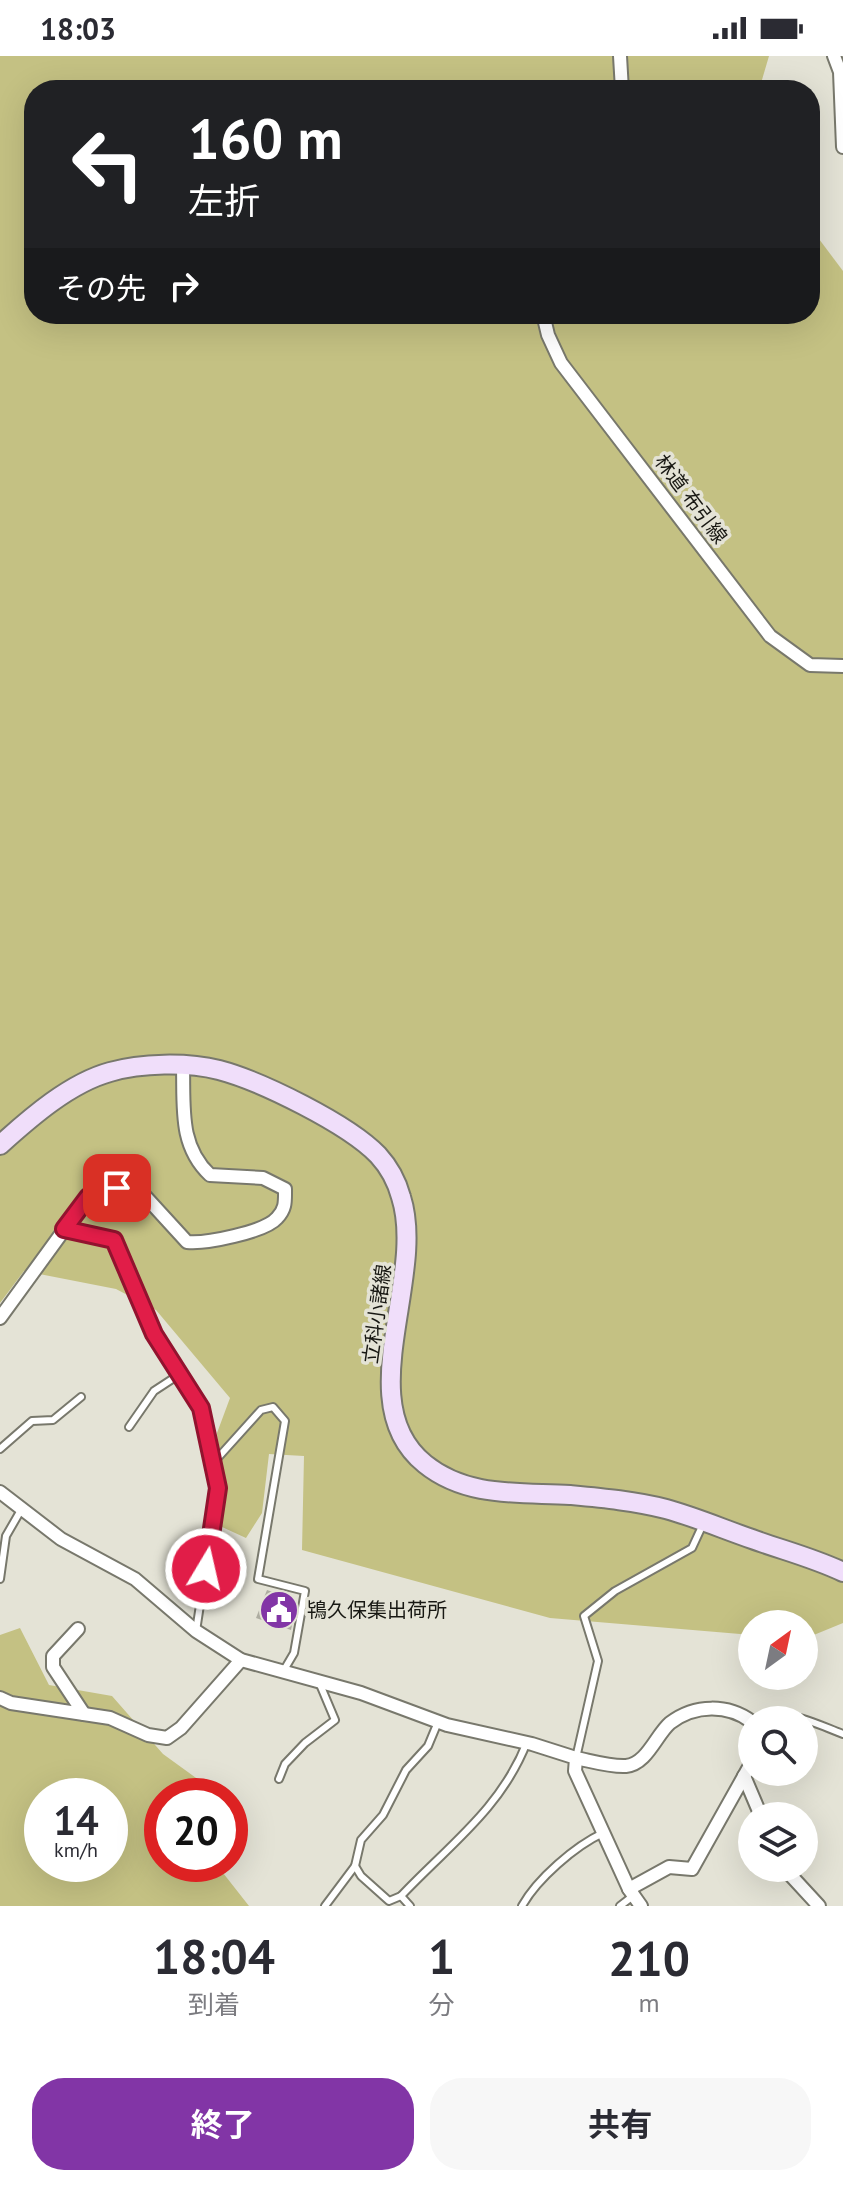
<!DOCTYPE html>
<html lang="ja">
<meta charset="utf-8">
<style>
:root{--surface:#fff;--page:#f7f7f7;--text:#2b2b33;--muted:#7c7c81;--accent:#8235a6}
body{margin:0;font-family:"PT Sans","Noto Sans JP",sans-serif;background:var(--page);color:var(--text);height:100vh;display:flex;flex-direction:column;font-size:30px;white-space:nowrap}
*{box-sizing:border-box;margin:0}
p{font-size:26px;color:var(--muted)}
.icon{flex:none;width:44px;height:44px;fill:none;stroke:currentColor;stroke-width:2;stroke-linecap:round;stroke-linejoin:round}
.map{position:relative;height:1850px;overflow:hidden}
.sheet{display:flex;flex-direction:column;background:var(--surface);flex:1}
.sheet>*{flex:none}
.banner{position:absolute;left:24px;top:24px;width:796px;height:244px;border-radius:32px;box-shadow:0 8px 32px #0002;background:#202124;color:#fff;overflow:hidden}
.needle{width:52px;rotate:33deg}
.fabs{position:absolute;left:738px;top:1554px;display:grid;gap:16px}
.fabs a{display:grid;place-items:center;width:80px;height:80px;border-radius:50%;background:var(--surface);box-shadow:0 8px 32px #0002;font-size:40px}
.speed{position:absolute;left:24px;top:1722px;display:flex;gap:16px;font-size:40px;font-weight:700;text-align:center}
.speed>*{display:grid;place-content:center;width:104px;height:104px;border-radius:50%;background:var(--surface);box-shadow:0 8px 32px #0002;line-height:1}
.speed small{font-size:20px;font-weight:400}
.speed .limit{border:12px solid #d22;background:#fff;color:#111}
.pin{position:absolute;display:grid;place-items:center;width:68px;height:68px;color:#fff;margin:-34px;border-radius:16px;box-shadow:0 4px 12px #0006}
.me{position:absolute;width:88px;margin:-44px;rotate:9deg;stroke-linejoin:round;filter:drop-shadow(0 0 6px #0008)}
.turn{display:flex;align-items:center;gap:28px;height:168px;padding:0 32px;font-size:36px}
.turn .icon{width:104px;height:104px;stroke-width:2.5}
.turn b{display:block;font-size:56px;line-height:68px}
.then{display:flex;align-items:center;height:76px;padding:0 32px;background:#0003;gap:16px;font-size:30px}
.eta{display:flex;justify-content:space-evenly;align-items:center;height:136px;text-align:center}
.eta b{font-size:48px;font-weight:700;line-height:56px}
.action{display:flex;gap:16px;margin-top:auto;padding:16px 32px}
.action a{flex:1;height:92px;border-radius:32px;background:var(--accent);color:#fff;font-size:32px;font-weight:700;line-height:92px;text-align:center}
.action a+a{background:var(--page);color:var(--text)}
.status{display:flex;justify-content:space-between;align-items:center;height:56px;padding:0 40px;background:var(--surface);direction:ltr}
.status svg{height:22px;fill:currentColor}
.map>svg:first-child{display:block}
.green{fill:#c4c183;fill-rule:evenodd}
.building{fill:#aeada1}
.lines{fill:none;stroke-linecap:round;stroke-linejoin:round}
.service-casing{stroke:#78786c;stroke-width:10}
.minor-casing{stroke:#78786c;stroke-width:16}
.secondary-casing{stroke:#78786c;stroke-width:22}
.service{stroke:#fff;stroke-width:6}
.minor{stroke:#fff;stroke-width:12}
.secondary{stroke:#f0defa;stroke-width:18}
.route-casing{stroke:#92132f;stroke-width:20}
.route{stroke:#e11d48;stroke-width:14}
.labels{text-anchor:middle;stroke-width:7;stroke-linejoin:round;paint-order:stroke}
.street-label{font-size:20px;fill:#181813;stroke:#e4e3d6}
.poi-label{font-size:20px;fill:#181813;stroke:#e4e3d6;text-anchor:start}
</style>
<div class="status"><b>18:03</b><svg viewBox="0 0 49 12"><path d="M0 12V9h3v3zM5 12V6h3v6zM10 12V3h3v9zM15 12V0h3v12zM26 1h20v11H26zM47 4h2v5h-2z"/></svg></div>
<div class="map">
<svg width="843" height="1850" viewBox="0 0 843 1850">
<rect width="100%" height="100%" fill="#e4e3d6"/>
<!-- green -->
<g class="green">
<path d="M0 0H769L759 34H34V258H810V171L843 215V1567L804 1583V1568H752V1579L550 1562 302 1494 304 1400 269 1398 262 1457 246 1482 222 1471 217 1377 230 1342 156 1254 116 1233 24 1215 0 1247Z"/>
<path d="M20 1572 49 1629 112 1640 163 1698 221 1740H162V1808H216L249 1850H0V1579ZM42 1740H110V1808H42Z"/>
</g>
<!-- building -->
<path class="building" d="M267 1534 297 1545 291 1574 256 1562Z"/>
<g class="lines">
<!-- service casing -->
<g class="service-casing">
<g id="service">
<path d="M64 1173 114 1184 154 1278 201 1352 215 1405 218 1432 196 1575"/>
<path d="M129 1371 154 1335 180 1318"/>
<path d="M0 1393 32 1365 53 1364 81 1341"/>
<path d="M215 1405 261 1354 273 1351 285 1365 258 1523 305 1535 294 1597 284 1614"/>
<path d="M0 1523 6 1480 21 1454"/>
<path d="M754 1664C782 1649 816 1668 843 1678"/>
<path d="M576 1702 598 1605 584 1560 615 1535 692 1492 704 1466"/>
<path d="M279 1723 285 1708 305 1687 335 1664 319 1626"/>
<path d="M355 1810 361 1820 389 1845 401 1840C448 1790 501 1753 527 1686"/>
<path d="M401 1840 410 1850"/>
<path d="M325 1850 355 1810 361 1784 383 1759 406 1714 428 1690 438 1666"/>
<path d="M522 1850C537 1823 575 1790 603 1777"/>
<path d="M620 1850 633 1840"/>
</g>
</g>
<!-- minor casing -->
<g class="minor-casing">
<g id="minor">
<path d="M620 0 622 34"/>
<path d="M834 0 840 16 843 91"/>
<path d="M543 258 548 279 561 307 770 580 810 609 843 610"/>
<path d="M0 1262 88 1141 117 1132 144 1139 187 1186C205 1188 265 1176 277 1162 286 1153 285 1145 285 1133L263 1122 210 1119C179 1090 184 1052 183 1011"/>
<path d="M0 1436 61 1483 135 1523 196 1575 241 1604 361 1637 447 1669 532 1688 576 1702 575 1715 629 1833 641 1850"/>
<path d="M78 1573 53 1600V1611L84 1658"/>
<path d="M0 1642 11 1647 110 1662 148 1679 167 1682 181 1672 241 1604"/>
<path d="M576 1702C591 1705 611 1711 626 1710 647 1708 656 1679 670 1667 695 1648 728 1648 752 1666"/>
<path d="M744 1720 761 1760"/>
<path d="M784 1812 819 1850"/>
<path d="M629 1833 669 1811 692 1813 752 1706"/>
</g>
</g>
<!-- secondary casing -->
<g class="secondary-casing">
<path id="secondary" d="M0 1089C31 1061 70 1027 110 1016 141 1007 187 1006 219 1014 261 1025 348 1068 378 1099 389 1111 397 1126 401 1141 427 1222 349 1347 425 1408 467 1442 520 1436 570 1439 602 1442 635 1445 666 1453 695 1461 723 1473 752 1483 782 1494 814 1502 843 1516"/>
</g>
<!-- service -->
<use href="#service" class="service"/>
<!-- minor -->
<use href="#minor" class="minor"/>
<!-- secondary -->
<use href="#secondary" class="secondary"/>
</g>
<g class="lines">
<!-- route casing -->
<g class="route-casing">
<path id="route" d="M117 1132 88 1141 64 1173 114 1184 154 1278 201 1352 218 1432 206 1513"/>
</g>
<!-- route -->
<use href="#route" class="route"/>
</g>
<!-- icons -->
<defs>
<g id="civic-disc" transform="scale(2)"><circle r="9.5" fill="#8235a6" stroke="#e4e3d6"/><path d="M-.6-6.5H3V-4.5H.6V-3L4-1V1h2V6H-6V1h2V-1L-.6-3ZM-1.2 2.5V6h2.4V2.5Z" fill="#fff"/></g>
</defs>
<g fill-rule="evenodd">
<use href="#civic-disc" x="279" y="1554"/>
</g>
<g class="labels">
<!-- street labels -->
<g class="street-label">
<text transform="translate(691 443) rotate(53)" y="7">林道 布引線</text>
<text transform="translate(377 1258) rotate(-82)" y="7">立科小諸線</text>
</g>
<!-- poi labels -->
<g class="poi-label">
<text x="307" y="1561">鴇久保集出荷所</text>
</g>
</g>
</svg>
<div class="fabs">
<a><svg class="needle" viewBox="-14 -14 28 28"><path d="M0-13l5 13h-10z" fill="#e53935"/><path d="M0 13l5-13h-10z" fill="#7c7c81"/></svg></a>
<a><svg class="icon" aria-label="search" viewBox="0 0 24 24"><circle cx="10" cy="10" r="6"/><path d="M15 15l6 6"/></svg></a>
<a><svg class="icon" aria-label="layers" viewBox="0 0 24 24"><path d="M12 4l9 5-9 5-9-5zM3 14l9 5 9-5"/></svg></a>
</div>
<div class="speed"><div>14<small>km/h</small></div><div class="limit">20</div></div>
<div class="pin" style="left:117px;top:1132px;background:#d93025"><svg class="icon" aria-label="arrive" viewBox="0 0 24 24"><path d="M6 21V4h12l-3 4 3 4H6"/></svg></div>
<svg class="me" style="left:206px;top:1513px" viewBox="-20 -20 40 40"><circle r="17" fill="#e11d48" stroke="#fff" stroke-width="3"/><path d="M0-11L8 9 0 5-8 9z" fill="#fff"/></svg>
<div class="banner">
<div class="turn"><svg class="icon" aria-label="left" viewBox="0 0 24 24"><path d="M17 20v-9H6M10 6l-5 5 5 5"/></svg><div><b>160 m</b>左折</div></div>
<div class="then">その先<svg class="icon" aria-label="right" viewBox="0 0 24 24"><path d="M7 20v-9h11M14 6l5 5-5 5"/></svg></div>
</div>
</div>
<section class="sheet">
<div class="eta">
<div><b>18:04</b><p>到着</p></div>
<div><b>1</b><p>分</p></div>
<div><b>210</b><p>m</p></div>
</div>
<div class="action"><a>終了</a><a>共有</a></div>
</section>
